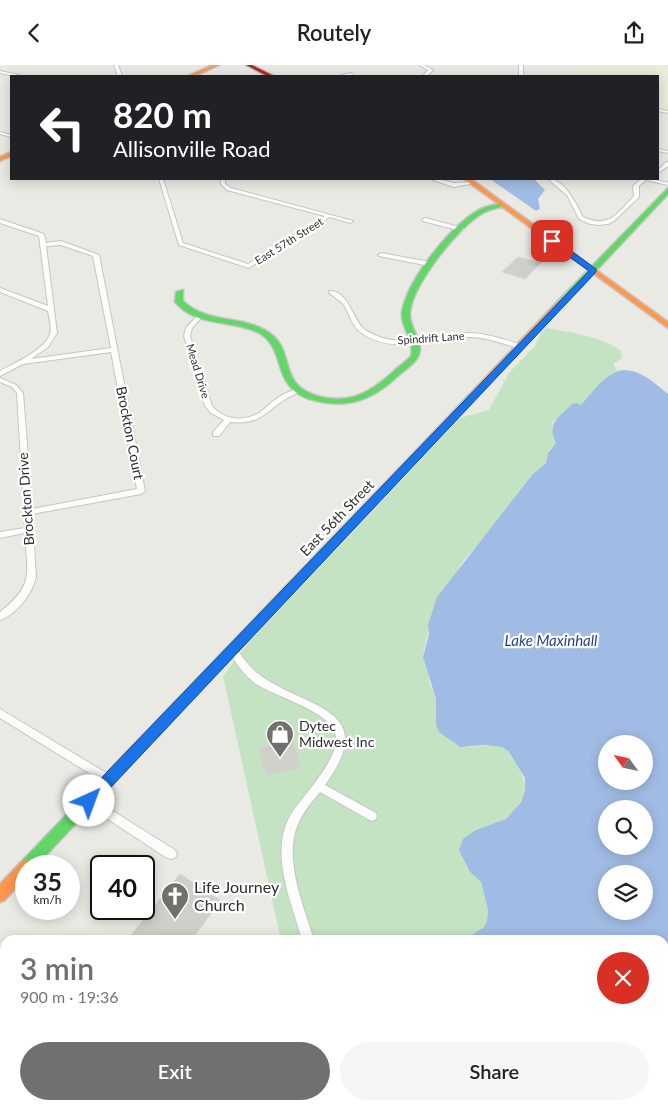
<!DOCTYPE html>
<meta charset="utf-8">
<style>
:root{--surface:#fff;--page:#f6f6f6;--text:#202124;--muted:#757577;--accent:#70706e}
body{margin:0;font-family:Lato,sans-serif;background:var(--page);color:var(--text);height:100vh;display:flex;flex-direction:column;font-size:19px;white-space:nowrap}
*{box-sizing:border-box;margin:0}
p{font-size:16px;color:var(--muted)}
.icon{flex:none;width:28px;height:28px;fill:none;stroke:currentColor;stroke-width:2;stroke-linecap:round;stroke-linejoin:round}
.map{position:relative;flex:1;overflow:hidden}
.sheet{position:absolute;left:0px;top:870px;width:669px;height:175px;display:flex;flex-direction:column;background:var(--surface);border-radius:15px 15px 0 0;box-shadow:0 2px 12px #0003}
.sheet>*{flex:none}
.banner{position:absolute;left:10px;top:10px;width:649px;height:105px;border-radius:0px;box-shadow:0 2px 12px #0003;background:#202124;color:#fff;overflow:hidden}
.needle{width:32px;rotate:303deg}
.fabs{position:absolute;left:598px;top:670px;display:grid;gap:10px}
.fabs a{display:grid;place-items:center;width:55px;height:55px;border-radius:50%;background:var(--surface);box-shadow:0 2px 12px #0003;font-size:25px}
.speed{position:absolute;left:15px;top:790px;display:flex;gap:10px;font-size:25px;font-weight:700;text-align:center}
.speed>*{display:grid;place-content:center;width:65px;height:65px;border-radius:50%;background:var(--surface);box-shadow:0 2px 12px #0003;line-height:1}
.speed small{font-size:12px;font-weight:400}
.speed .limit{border:2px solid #111;border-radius:8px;background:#fff;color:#111}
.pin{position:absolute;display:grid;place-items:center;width:42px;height:42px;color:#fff;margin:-21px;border-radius:10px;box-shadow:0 2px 8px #0006}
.me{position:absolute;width:55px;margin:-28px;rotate:43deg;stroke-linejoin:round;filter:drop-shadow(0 0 4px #0008)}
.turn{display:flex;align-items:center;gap:18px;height:105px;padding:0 20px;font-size:22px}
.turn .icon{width:65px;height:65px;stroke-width:2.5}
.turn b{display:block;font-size:35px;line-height:42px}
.round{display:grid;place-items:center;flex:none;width:52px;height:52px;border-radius:26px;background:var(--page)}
.headline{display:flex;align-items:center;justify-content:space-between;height:85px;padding:0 20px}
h1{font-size:30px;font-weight:600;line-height:38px;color:var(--accent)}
.cta{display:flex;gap:10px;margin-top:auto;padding:10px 20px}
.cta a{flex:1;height:58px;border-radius:30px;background:var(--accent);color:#fff;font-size:20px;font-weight:600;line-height:58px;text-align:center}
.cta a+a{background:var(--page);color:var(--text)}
header{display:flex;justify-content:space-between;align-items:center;height:65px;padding:0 20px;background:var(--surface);font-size:22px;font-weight:600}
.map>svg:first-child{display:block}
.education{fill:#ebecdc}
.green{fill:#c4e3c2}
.water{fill:#a1bce4;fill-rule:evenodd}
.building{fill:#d0d0cb;stroke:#d6d6d1}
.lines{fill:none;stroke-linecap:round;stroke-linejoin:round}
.street-casing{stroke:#c6c5c5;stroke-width:2}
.fast-casing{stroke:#c6c5c5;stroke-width:3}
.slow-casing{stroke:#c6c5c5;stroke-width:3}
.jam-casing{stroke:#c6c5c5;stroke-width:3}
.street{fill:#fcfcfb;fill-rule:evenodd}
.fast{fill:#63d668;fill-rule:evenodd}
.slow{fill:#ff974d;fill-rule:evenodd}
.jam{fill:#b3261e;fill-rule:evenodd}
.route{fill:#1a73e8;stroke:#114b97}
.labels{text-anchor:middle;stroke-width:4.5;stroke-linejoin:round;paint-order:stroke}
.far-street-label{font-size:11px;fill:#2e2e2e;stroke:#fff}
.street-label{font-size:14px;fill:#2e2e2e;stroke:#fff}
.poi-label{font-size:14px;fill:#2e2e2e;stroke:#fff;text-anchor:start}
.water-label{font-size:15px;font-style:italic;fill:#1d4293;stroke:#fff}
.near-poi-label{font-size:16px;fill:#2e2e2e;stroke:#fff;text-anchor:start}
</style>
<header><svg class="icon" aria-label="back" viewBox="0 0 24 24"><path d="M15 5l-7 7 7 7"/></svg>Routely<svg class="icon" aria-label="share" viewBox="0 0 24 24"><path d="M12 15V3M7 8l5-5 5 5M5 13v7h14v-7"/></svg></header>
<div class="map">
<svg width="668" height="1045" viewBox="0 0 668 1045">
<rect width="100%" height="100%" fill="#eaeae5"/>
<!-- education -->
<path class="education" d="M579 0H668V45L658 43V11H564Z"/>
<!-- green -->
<g class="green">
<path d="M546 263C570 267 601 271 621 286L622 293 613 299 618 306 602 316 581 341H571L553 357 552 363 557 378 549 385 546 398 532 410 518 428 490 466 465 494 435 538 424 585 430 619 436 634V660C441 666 449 675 455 679 467 687 489 676 504 683 509 686 510 691 513 695 527 713 530 728 513 746 508 751 506 755 499 758L470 807 481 817 488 845 487 856 484 862 464 875H281L223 611 248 578 460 353 489 345 509 308 535 281 541 268Z"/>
<path d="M320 1040H528L531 1045H321Z"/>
</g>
<!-- water -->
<g class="water">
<path d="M490 114H534L545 125 538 134 540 144 536 146Z"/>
<path d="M622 305C642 305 653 317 668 329V1045H531L528 1040H664V875H464L484 862 487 856 488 845 481 817 470 807 459 785 463 774 476 765 506 754 521 737 525 725V713L508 686 502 682 485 680 460 682 439 667 436 660V634L423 592 429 569 428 560 437 532 518 428 532 410 546 398 548 388 556 378C546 357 559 353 572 339L576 338 581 340C593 327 603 310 622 305ZM606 679H644V716H606ZM606 744H644V781H606ZM606 809H644V846H606Z"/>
</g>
<!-- building -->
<g class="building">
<path d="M518 192 541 198 525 214 502 207Z"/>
<path d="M293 675 301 703 266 711 258 683Z"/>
<path d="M180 809 221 836 191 875H127Z"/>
</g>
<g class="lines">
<!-- street casing -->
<g class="street-casing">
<g id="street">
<path d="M114 0H118L122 11H118Z"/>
<path d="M419 0H424L433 5 427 11H423L428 5Z"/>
<rect x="519" y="0" width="4" height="11"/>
<path d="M0 6 19 10 20 11H14L0 8Z"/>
<path d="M351 8 352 10 341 11 342 10Z"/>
<path d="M658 44 668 46V48L658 46Z"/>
<path d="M0 67 11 70V72L0 69Z"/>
<path d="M658 84 668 86V88L658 86Z"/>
<path d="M666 97H668V101L658 108V105Z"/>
<path d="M159 114H163L183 178 248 199 325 151 227 125 221 119V114H225V119L231 123 353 156 350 158 330 152 249 203 179 180Z"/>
<path d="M430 114H437L454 118 473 117 475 118 454 122Z"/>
<path d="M548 114C565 114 576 139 583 152 609 164 618 148 634 131L633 121 641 114H652L668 118V120L646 115 639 121V132L614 156 608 159 599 160 590 159 579 154 567 130Z"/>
<path d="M425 153 463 163 464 164 461 166 423 156 422 155Z"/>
<path d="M0 154 44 169 46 178 61 176 99 190 145 426 141 429 32 449 36 512C32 529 17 549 0 555V547C35 519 27 509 25 468L0 473V467L25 463 17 328 12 322 0 317V313L16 320 23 328 32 444 137 424 111 287 23 299 0 311V306C13 299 46 284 50 269 52 263 49 252 48 246L0 227V223L48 241 39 171 0 158ZM61 180 93 191 111 283 31 294 48 282 57 268 46 181Z"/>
<path d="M381 188 430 197 433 199 430 201 379 191 378 190Z"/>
<path d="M329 226C347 225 352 250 361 261 365 266 371 268 377 271 406 283 439 269 469 268 480 268 492 271 503 274 510 276 518 278 524 282L521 284C504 279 487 272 469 272 434 273 394 290 363 269 352 262 350 250 344 240 340 235 334 232 329 228Z"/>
<path d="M200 249 203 251 192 263 190 271 212 341C223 355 244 357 259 348 264 345 267 341 271 338 279 331 289 326 299 323L302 325 301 326C295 329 289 332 284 335 263 349 259 360 230 357L219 371H213V367L224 355 211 348 205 341 184 271 186 263 198 250Z"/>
<path d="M232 581 235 582C244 594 252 606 264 613 313 645 379 645 325 720L376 748 377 751 376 754 372 756 368 754 320 727C312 737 303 747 298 759 283 793 304 842 314 875H302C292 838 270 790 289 753 300 732 346 690 334 665 324 645 275 631 256 619 245 611 237 599 229 588L227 585 229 582Z"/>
<path d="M0 644 113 712 114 715 113 718 109 720 105 718 0 653Z"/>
<path d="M89 731 175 785 177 789 175 793 171 794 167 793 85 739 84 736 85 733Z"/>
<path d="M0 1010 5 1012V1028L0 1026Z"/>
<path d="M22 1040H40L42 1045H24Z"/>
<path d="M344 1040H358L360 1045H346Z"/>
</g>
</g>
<!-- fast casing -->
<g class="fast-casing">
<g id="fast">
<path d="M668 123V129L564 240H558V236Z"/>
<path d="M503 138 505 139V141C498 143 490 144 483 148 459 161 412 220 410 248 409 266 428 278 416 295 411 301 405 305 399 310 375 333 351 344 317 336 306 334 295 329 288 319 276 302 280 280 259 268 231 254 197 263 175 237L176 227 183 225V236C208 259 238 250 265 265 289 279 283 298 295 317 301 325 312 330 321 332 352 339 372 326 394 306 399 301 406 297 411 291 415 274 400 263 402 247 407 215 450 162 477 146 485 141 494 140 503 138Z"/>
<path d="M414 390 419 393 417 395 36 801H26V808L22 806 20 801 22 796 411 391Z"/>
</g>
</g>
<!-- slow casing -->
<g class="slow-casing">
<g id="slow">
<path d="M213 0H219L195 11H188Z"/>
<path d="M11 87V91L0 96V92Z"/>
<path d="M464 114H471L668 257V263Z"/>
<path d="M558 236 565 238 417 395H411L409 393 411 391Z"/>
<path d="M26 795 31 797 33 801H26V812L5 835 0 837V819L21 797Z"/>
</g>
</g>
<!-- jam casing -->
<g class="jam-casing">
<path id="jam" d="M246 0H252L274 11H267Z"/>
</g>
<!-- street -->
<use href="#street" class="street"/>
<!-- fast -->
<use href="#fast" class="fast"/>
<!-- slow -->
<use href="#slow" class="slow"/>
<!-- jam -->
<use href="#jam" class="jam"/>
</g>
<!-- route -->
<path class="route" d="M550 174H555L596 204V207L94 740 89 742 84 740 82 736 84 731 589 206 550 178Z"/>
<!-- icons -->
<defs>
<g id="shop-pin" transform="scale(1.4375)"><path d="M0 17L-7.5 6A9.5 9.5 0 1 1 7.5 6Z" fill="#70706e" stroke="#fff"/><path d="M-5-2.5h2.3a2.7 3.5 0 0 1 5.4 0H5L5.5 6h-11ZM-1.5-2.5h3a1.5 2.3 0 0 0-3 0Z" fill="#fff"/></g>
<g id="church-pin" transform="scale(1.4375)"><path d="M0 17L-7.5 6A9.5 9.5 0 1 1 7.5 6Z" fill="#70706e" stroke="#fff"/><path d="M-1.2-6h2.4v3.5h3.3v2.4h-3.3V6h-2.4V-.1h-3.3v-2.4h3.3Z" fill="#fff"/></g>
</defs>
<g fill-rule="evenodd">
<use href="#shop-pin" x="280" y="669"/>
<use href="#church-pin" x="175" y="831"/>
</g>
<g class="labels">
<!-- far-street labels -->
<g class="far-street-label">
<text transform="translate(289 176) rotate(-32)" y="4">East 57th Street</text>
<text transform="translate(431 273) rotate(-4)" y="4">Spindrift Lane</text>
<text transform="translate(198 306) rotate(73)" y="4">Mead Drive</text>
</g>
<!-- street labels -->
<g class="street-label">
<text transform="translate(130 368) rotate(79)" y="5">Brockton Court</text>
<text transform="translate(26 434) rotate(-94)" y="5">Brockton Drive</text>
<text transform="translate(337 453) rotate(-46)" y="5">East 56th Street</text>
</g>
<!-- poi labels -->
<g class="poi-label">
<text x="299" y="666">Dytec<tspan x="299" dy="16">Midwest Inc</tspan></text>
</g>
<!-- water labels -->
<g class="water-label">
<text x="551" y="581">Lake Maxinhall</text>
</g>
<!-- near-poi labels -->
<g class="near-poi-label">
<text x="194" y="828">Life Journey<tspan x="194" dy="18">Church</tspan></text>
</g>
</g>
</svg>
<div class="fabs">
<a><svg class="needle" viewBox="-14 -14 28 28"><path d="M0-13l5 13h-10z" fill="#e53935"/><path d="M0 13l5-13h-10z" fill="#757577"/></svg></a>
<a><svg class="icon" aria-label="search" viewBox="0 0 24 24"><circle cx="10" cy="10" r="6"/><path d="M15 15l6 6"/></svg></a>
<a><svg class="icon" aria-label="layers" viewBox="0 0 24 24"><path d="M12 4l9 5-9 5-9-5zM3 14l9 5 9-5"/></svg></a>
</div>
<div class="speed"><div>35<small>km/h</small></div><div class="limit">40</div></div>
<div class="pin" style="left:552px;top:176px;background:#d93025"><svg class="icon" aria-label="arrive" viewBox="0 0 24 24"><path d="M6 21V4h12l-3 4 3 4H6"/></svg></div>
<svg class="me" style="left:89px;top:736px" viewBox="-20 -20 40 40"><circle r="19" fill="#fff"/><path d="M0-13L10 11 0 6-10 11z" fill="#1a73e8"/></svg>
<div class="banner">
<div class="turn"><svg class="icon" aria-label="left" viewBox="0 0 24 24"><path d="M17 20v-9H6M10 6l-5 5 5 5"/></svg><div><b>820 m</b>Allisonville Road</div></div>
</div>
<section class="sheet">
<div class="headline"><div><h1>3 min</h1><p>900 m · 19:36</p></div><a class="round" style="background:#d93025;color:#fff"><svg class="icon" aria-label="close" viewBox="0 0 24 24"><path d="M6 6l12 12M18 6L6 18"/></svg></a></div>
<div class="cta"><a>Exit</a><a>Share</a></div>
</section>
</div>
